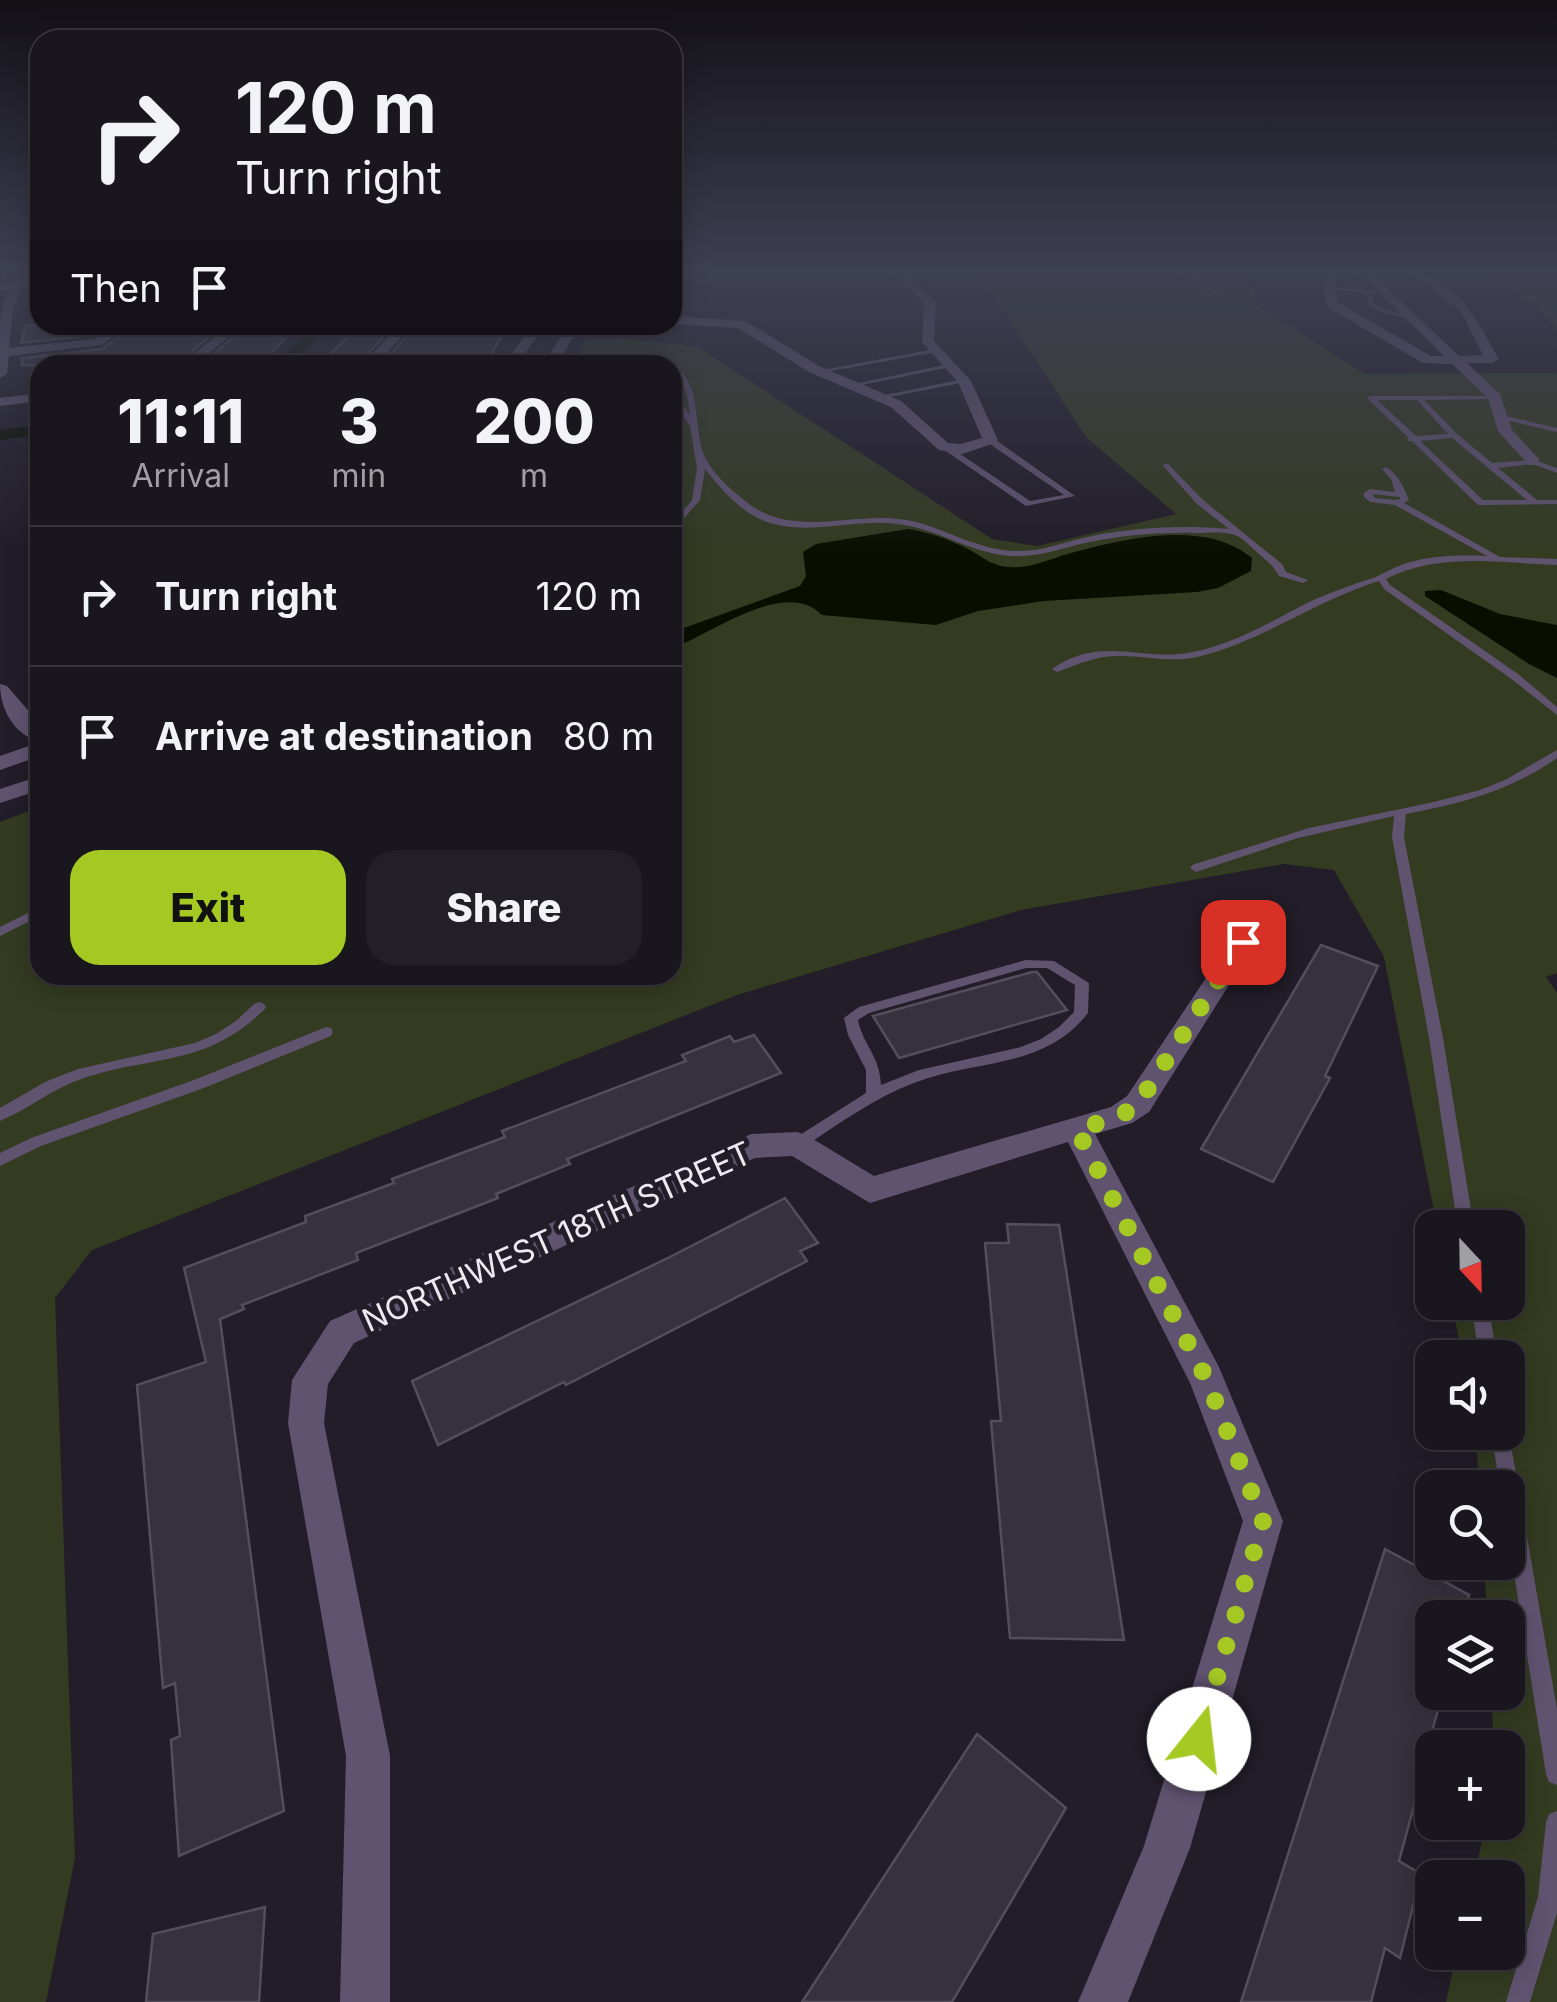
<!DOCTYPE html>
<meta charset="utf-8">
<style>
:root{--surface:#1a161e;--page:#231f27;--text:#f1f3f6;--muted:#9f9fa4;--line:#38353c;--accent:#a5c823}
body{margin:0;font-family:Inter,sans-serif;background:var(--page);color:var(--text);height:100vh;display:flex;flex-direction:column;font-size:38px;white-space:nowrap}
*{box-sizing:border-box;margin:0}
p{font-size:32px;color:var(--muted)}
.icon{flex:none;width:55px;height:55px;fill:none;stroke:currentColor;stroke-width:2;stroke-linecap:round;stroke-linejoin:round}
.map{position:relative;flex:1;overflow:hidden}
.panel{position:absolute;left:30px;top:355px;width:652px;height:630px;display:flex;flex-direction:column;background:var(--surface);border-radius:30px;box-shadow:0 5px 25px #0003,0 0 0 2px var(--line)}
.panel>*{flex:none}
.top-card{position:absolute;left:30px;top:30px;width:652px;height:305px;border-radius:30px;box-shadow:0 5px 25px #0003,0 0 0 2px var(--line);background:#1a161e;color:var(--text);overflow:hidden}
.needle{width:65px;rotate:158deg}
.buttons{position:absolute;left:1415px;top:1210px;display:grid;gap:20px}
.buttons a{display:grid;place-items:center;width:110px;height:110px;border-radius:20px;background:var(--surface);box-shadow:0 5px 25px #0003,0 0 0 2px var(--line);font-size:50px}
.pin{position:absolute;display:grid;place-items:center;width:85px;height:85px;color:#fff;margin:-42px;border-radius:20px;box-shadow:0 5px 15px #0006}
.me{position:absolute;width:110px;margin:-55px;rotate:16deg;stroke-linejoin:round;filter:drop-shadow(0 0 8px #0008)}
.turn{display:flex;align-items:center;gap:35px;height:210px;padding:0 40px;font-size:45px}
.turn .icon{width:130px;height:130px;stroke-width:2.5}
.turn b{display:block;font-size:70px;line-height:85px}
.then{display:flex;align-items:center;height:95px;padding:0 40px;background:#0003;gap:20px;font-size:38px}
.eta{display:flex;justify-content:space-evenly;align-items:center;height:170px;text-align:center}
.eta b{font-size:60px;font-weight:800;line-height:70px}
.primary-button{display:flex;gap:20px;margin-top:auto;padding:20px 40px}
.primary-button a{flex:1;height:115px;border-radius:30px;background:var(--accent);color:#111;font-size:40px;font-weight:800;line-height:115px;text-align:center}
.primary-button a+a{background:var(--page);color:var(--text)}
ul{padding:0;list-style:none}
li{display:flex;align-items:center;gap:30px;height:140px;padding:0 40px;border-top:2px solid var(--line)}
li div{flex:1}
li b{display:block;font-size:38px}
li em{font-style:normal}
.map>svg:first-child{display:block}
.green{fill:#333b21}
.water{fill:#090f00}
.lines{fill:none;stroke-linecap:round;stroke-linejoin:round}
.canal{fill:#090f00;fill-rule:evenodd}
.building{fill:#36313d;stroke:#534e5b;stroke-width:2.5}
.service{fill:#605370;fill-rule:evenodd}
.minor{fill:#605370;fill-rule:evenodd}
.tertiary{fill:#605370;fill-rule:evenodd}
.route{stroke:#a5c823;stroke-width:18;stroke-dasharray:0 32.4}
.labels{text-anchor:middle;stroke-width:10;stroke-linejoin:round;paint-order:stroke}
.near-street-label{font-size:32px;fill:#ece9f1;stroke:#221d28}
</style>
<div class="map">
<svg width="1557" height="2002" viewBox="0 0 1557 2002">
<rect width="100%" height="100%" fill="#221d28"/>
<!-- green -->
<g class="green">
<path d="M978 272H1248L1257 305 1365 374 1557 373V973L1546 977 1557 993V2002H1446L1457 1953 1508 1952V1878L1474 1877 1486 1823 1508 1822V1748L1494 1747 1491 1693 1508 1692V1618L1487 1617 1484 1563 1508 1562V1488L1479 1487 1476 1433 1508 1432V1358L1462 1357 1452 1303 1508 1302V1228L1437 1227 1384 957 1334 870 1284 864 1021 910 737 995 92 1250 55 1298 75 1858 46 2002H0V822L40 807V975H672V365H571L587 339 620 338 698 347 992 539 1037 546 1176 514 1086 437Z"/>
<path d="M1488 272H1557V331L1536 306Z"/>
</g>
<!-- water -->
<g class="water">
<path d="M908 529C928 532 948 539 966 548 980 555 991 566 1008 567 1028 569 1048 560 1067 554 1123 539 1204 518 1252 558L1251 571 1218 588 1197 592 1044 601 978 611 936 625 822 615C786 577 711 634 673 648V632L800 586 806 576 803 552 816 544Z"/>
<path d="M1441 590 1500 614 1557 625V678L1529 664 1425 596V591Z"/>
</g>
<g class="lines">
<!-- canal -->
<g class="canal">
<path d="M316 325H332L290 365H273Z"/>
<path d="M40 425V435L0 440V430Z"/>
</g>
</g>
<!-- building -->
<g class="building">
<path d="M26 325H108L93 335 21 343Z"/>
<path d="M134 325H223L176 365H22V358L102 349Z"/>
<path d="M247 325H298L260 365H201Z"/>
<path d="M360 325H394L358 365H319Z"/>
<path d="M416 325H508L485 365H381Z"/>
<path d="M1321 945 1378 966 1325 1076 1330 1078 1273 1182 1201 1149Z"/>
<path d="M1032 972H1037L1067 1010 899 1058 873 1016Z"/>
<path d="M754 1035 781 1073 567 1159 570 1164 496 1194 498 1198 356 1253 358 1260 242 1305 244 1309 220 1319 284 1811 179 1856 171 1740 180 1736 175 1683 163 1688 137 1385 206 1362 184 1268 306 1222 305 1216 394 1183 392 1179 505 1137 502 1131 686 1061 682 1055 730 1036 734 1042Z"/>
<path d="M785 1198 818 1243 800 1251 807 1261 566 1385 564 1382 438 1445 412 1381 666 1259Z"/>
<path d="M1007 1224 1059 1225 1124 1640 1010 1638 991 1421H1001L985 1243H1009Z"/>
<path d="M1385 1549 1469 1595 1463 1618H1432V1692H1443L1433 1728 1471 1748H1432V1814L1415 1802 1399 1861 1421 1874 1400 1958 1385 1948 1371 2002H1241Z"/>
<path d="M977 1734 1066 1808 952 2002H802Z"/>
<path d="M265 1907 259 2002H146L153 1934Z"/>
</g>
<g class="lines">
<!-- service -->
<g class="service">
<path d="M1176 272H1184L1219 292 1214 293Z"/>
<path d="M1331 287 1377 291V293L1372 294 1374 303 1385 310 1414 317 1411 319 1381 312 1369 305 1366 293 1329 290Z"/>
<path d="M935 349 937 352 820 373 817 371Z"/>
<path d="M949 364 951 367 852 387 849 385Z"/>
<path d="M679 369C702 391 693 427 704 455 712 473 729 488 744 500 793 541 850 510 907 520 944 527 978 551 1017 551 1042 552 1067 541 1092 536 1137 527 1183 525 1229 529L1197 504 1164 467 1163 465 1167 463 1203 500 1282 564 1286 572 1308 580 1303 583 1279 576C1274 566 1267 561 1259 554 1252 548 1243 538 1235 535 1224 531 1208 533 1197 533 1161 532 1125 535 1090 542 1068 546 1046 555 1023 556 979 559 941 529 898 524 853 518 805 538 762 520 739 510 720 488 705 469L700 500 672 532V524L692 500 697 468 690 426 674 404 672 371ZM678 374 687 395 690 415 682 404Z"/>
<path d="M964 379 966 382 879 399 875 397Z"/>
<path d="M1497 396 1495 399 1424 400 1457 434 1492 463 1534 460 1557 468V473L1533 464 1498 468 1537 500H1557V504L1478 505 1412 441H1407L1408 437 1367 398 1371 396ZM1377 400H1417L1448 434 1416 436ZM1452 438 1527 500H1483L1420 441Z"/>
<path d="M1497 414 1557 428V432L1497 418Z"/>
<path d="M987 438H993L1075 496 1026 506 940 447 947 445 1030 501 1064 495 987 442Z"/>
<path d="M1386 467C1398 474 1404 488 1409 500L1404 503 1500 557 1557 559V565C1499 563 1440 552 1386 579L1390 585 1518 674 1557 707V715L1510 678 1384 589 1379 581C1317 600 1264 640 1201 656 1172 664 1145 655 1116 656 1095 656 1077 665 1057 672L1052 669C1102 634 1143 663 1193 652 1233 644 1269 623 1305 604 1328 593 1351 585 1376 577 1383 574 1389 570 1396 567 1425 555 1456 555 1487 556L1395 505 1370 502 1364 497V493L1370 489 1395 492 1391 479 1382 469ZM1372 494 1400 497V499L1396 500 1375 498Z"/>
<path d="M1557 750V758C1510 791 1461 804 1406 814L1404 837 1443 1038 1474 1228H1458L1429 1038 1392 837 1394 816 1298 838 1196 872 1190 868 1192 865 1309 828 1434 802 1480 790 1505 780Z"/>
<path d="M40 907V916L0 936V927Z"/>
<path d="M1026 960 1054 961 1089 983 1088 1013C1044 1070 974 1059 914 1083 874 1098 839 1124 802 1148L797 1150 792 1148 789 1144 792 1140 866 1093V1070L848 1035 844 1018 859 1007ZM1026 968H1047L1075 985 1074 1012 1059 1027 1041 1039 1021 1047 919 1070 881 1085C880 1056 863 1045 858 1020L869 1013Z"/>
<path d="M259 1002 264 1004 266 1007 264 1010C205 1067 154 1055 84 1078 53 1088 29 1109 0 1121V1108L45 1082 78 1069 195 1043 216 1034 236 1021 254 1004Z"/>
<path d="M326 1027 331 1028 333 1032 331 1036 204 1088 41 1146 0 1166V1153L31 1138 194 1080Z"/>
<path d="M1471 1302H1488L1497 1358H1479Z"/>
<path d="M1508 1428 1557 1709V1785L1549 1782 1546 1774 1508 1536V1488H1500L1491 1432H1508Z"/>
<path d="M1557 1811V1913L1530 2002H1506L1538 1897 1546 1822 1549 1814Z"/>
</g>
<!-- minor -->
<g class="minor">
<path d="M681 272H695L672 285V277Z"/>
<path d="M894 272H906L936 303 934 341 971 381 998 440 995 443 962 454 939 450 891 407 809 372 738 328 672 324V316L745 321 819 366 901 401 948 443 961 444 982 438 958 382 922 342 924 304Z"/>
<path d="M1322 272H1334L1337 302 1431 356H1444L1358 272H1370L1459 356 1483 355 1460 310 1409 272C1453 272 1480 325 1499 359L1492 363H1467L1500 394 1512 430 1539 459V465H1529L1498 431 1488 398 1452 364 1423 363 1327 307Z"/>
<path d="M40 280V286L20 288 13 310 9 348 94 339 115 325H130L102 345 9 356 7 374 0 378V318L8 290H0V284Z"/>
<path d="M229 325H243L195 365H180Z"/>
<path d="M399 325H412L376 365H362Z"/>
<path d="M40 393V401L0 406V398Z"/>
<path d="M0 684 7 686 40 724V742C14 735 0 709 0 684Z"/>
<path d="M1243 933 1256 942 1149 1112 1132 1123 1095 1134 1219 1367 1283 1521 1190 1848 1128 2002H1078L1144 1846 1243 1521 1190 1383 1068 1142 870 1203 792 1156 755 1158 354 1343 328 1384 324 1423 390 1756V2002H340L346 1756 288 1423 292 1380 330 1321 751 1134 797 1132 808 1136 874 1176 1111 1107 1127 1096 1234 936Z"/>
</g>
<!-- tertiary -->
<g class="tertiary">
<path d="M533 325H545L517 365H503Z"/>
<path d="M569 325H581L556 365H542Z"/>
<path d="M40 742V756L0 770V756Z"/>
<path d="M40 776V790L0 803V789Z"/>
</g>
</g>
<!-- sky -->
<linearGradient id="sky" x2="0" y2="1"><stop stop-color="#131016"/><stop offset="0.49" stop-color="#3e4053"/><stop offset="1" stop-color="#3e4053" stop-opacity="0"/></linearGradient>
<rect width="1557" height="553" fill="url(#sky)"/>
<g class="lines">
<!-- route -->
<path class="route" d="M1199 1739 1263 1521 1206 1378 1077 1130 1122 1115 1138 1104 1243 942"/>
</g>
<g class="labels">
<!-- near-street labels -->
<g class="near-street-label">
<text transform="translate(557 1237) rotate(-24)" y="11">NORTHWEST 18TH STREET</text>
</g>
</g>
</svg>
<div class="buttons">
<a><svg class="needle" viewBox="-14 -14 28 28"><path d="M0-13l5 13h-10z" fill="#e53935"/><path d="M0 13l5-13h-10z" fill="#9f9fa4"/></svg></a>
<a><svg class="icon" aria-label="sound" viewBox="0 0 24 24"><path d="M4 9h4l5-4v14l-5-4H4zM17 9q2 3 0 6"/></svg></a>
<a><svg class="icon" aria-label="search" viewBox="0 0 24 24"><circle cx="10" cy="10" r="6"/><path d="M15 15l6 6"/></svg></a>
<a><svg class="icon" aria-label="layers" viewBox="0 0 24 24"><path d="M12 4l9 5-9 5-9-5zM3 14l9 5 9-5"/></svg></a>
<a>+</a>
<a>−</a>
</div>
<div class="pin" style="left:1243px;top:942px;background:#d93025"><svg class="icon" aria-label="arrive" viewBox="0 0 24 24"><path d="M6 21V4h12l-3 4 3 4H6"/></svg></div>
<svg class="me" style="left:1199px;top:1739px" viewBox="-20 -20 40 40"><circle r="19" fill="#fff"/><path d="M0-13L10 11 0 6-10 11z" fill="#a5c823"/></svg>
<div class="top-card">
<div class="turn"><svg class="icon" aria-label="right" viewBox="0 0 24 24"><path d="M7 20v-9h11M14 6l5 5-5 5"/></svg><div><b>120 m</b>Turn right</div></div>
<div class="then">Then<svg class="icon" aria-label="arrive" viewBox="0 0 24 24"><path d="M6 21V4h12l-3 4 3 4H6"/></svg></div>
</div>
<section class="panel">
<div class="eta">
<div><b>11:11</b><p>Arrival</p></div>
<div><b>3</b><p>min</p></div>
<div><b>200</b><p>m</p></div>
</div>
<ul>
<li><svg class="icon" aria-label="right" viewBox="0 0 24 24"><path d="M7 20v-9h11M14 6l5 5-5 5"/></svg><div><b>Turn right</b></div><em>120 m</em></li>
<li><svg class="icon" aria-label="arrive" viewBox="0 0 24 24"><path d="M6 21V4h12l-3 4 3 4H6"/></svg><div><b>Arrive at destination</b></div><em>80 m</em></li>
</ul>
<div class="primary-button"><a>Exit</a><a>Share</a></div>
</section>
</div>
